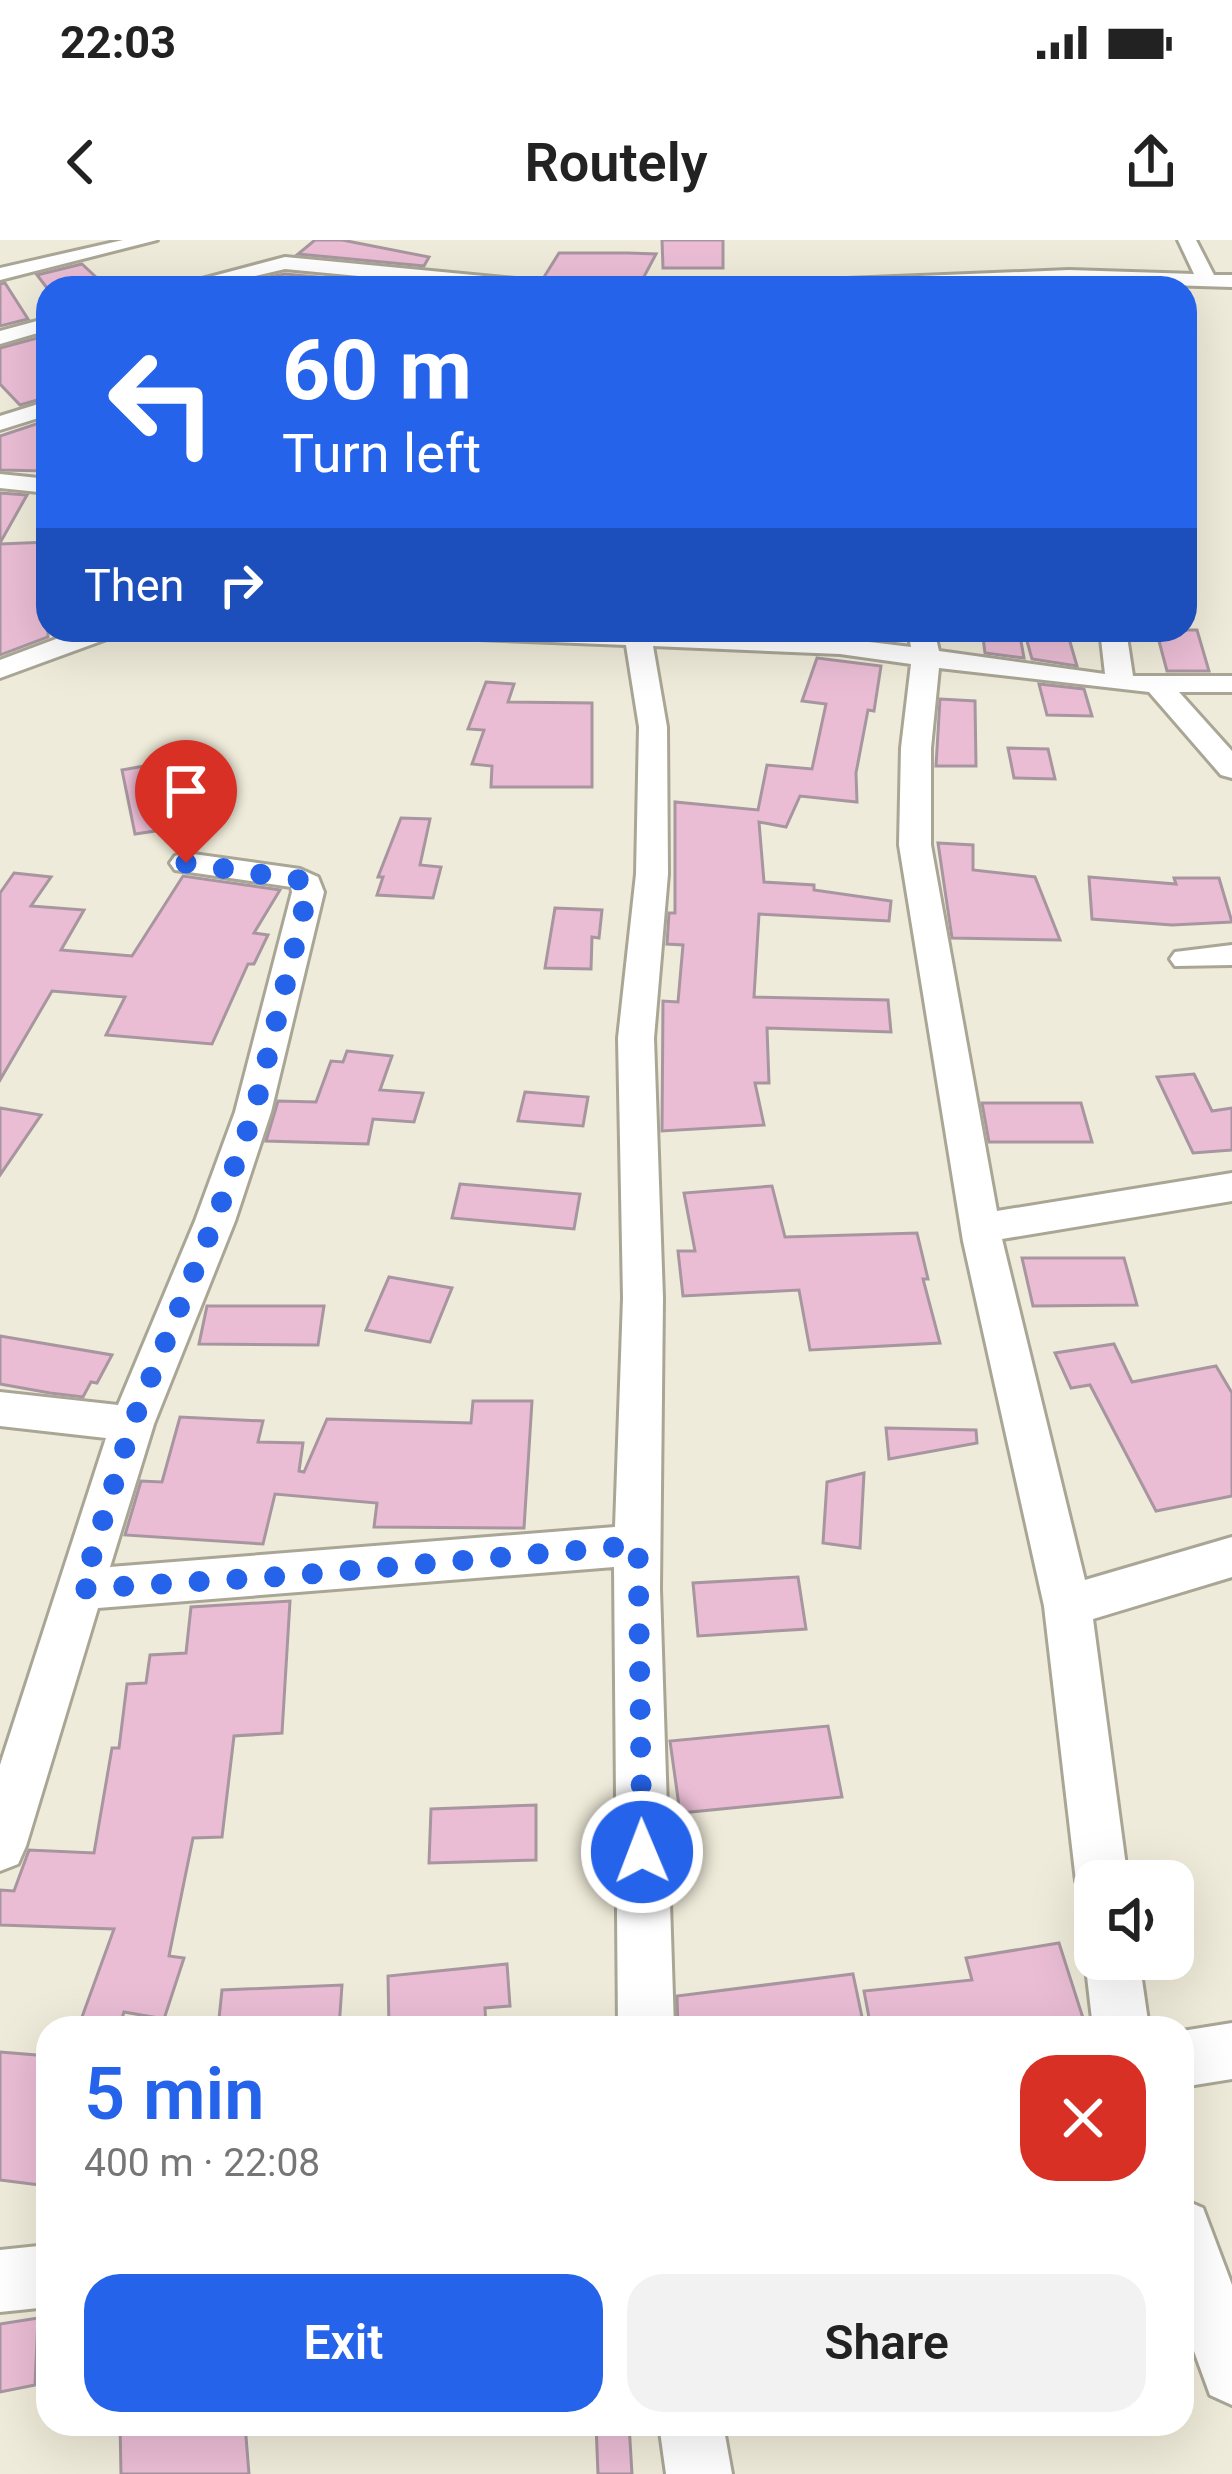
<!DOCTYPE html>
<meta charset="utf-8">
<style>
:root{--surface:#fff;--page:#f2f2f2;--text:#222;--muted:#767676;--accent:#2563eb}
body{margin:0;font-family:Roboto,sans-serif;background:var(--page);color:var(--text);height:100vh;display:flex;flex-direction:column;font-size:45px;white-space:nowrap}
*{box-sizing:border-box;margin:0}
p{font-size:39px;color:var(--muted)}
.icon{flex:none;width:66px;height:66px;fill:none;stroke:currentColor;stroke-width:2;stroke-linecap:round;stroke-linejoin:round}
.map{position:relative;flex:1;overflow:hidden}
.side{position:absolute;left:36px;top:1776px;width:1158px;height:420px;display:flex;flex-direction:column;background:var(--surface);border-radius:36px;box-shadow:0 12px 48px #0002}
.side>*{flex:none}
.banner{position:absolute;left:36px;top:36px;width:1161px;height:366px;border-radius:36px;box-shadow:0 12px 48px #0002;background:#2563eb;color:#fff;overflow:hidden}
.controls{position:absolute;left:1074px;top:1620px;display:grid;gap:24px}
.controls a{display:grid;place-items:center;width:120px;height:120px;border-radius:24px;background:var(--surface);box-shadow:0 12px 48px #0002;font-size:60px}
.pin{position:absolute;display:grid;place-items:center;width:102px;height:102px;color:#fff;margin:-123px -51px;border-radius:50% 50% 50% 0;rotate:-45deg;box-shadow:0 0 12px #0007}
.pin .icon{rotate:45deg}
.me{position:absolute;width:132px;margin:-66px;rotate:359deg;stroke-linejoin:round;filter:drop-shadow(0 0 9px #0008)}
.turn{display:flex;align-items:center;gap:42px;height:252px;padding:0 48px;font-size:54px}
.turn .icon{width:156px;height:156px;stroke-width:2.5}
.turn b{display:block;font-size:84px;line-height:102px}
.then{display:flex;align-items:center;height:114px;padding:0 48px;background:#0003;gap:24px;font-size:45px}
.round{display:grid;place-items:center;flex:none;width:126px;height:126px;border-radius:36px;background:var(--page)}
.headline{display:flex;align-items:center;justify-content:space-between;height:204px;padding:0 48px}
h1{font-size:72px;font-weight:600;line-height:90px;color:var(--accent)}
.primary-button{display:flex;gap:24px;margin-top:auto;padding:24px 48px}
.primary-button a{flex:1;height:138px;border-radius:36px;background:var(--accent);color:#fff;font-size:48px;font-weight:600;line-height:138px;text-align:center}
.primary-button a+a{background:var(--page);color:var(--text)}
.status{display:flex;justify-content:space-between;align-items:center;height:84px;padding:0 60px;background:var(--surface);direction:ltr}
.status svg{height:33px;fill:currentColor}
header{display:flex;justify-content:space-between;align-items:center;height:156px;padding:0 48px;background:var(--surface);font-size:54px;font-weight:600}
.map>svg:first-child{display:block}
.building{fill:#eabdd4;stroke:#a7969f;stroke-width:3}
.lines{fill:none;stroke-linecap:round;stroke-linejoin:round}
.minor-casing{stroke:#aaa696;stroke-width:6}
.minor{fill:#fff;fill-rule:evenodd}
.route{stroke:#2563eb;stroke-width:21;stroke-dasharray:0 37.8}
</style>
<div class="status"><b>22:03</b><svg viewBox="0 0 49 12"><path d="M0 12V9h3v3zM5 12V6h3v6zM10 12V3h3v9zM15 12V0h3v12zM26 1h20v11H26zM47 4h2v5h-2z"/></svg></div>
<header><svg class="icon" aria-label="back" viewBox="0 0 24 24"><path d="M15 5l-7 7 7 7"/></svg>Routely<svg class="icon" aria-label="share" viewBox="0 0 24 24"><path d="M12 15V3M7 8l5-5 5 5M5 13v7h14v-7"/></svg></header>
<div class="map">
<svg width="1232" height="2234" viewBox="0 0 1232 2234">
<rect width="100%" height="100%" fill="#efebda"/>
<!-- building -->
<g class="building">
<path d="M315 0H342L429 17 424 26 298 14Z"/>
<path d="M662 0H723V28H663Z"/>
<path d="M559 13H628L656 14 638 48 557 43 544 37Z"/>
<path d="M82 24 97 38 47 48 37 35Z"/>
<path d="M285 34 413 46 364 48 269 37Z"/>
<path d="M5 43 28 79 0 86V44Z"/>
<path d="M41 97 48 108V157L20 165 0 144V108Z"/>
<path d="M48 180V231L0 230V196Z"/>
<path d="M0 253 27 255 0 303Z"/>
<path d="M48 302V397L0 415V304Z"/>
<path d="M982 390H1019L1024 418 985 413Z"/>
<path d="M1156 390H1197L1209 431H1167Z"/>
<path d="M1025 394 1068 395 1077 426 1032 419Z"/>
<path d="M817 418 881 426 874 471 868 470 856 533 857 562 800 556 786 587 759 582 764 642 814 645V650L891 661 889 681 759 674 754 757 888 760 891 792 767 788 769 843H755L764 885 662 891 663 761 678 762 683 705 667 704 669 673H675V562L758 570 767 525 812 529 826 464 802 461Z"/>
<path d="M486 442 514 444 508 462 592 463V547H491L492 526 472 524 484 490 468 489Z"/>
<path d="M1039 444 1084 449 1092 476 1047 475Z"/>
<path d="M940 459 975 461 976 526H936Z"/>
<path d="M1008 508 1048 509 1055 539 1014 538Z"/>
<path d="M161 523 176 588 135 594 122 530Z"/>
<path d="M401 578 430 579 420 625 441 627 433 658 377 655 383 637H378Z"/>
<path d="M938 603 973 605V630L1035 637 1060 700 952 698Z"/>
<path d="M14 633 51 637 31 666 84 670 61 710 132 716 183 636 280 650 254 693 268 695 254 724H248L212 804 106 795 125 757 52 751 0 840V653Z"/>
<path d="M1089 637 1176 644 1174 638H1219L1232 682 1172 685 1092 679Z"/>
<path d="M555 668 602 670 599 698 592 697 591 729 545 728Z"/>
<path d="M347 811 392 816 380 850 423 853 414 882 373 879 368 904 266 901 278 861 316 862 331 821 343 822Z"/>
<path d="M1194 834 1212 871 1232 868V910L1193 913 1157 837Z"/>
<path d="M525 852 588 857 583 886 518 881Z"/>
<path d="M982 863H1081L1092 902H989Z"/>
<path d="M0 868 41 875 0 935Z"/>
<path d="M460 944 580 954 574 989 452 978Z"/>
<path d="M772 946 785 997 917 993 928 1039H923L940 1103 810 1110 799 1050 683 1056 678 1011H695L684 953Z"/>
<path d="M1022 1018H1124L1137 1065 1033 1066Z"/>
<path d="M389 1037 452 1048 430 1102 366 1090Z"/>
<path d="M207 1066H324L318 1105 199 1104Z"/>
<path d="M0 1096 112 1115 97 1143 91 1142 83 1157 50 1153 0 1144Z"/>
<path d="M1114 1104 1132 1142 1216 1126 1232 1153V1256L1156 1271 1090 1145 1071 1148 1055 1113Z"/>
<path d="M473 1161H532L524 1288 374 1287 377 1263 275 1254 263 1304 125 1295 141 1241 162 1242 180 1177 263 1181 258 1202 303 1203 299 1231 304 1232 327 1179 471 1183Z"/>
<path d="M886 1188 976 1190 977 1203 889 1219Z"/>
<path d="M864 1233 860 1308 823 1303 827 1242Z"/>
<path d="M798 1337 806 1389 698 1396 693 1343Z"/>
<path d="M290 1361 282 1493 234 1496 222 1597 193 1598 169 1716 184 1718 164 1779 124 1772 119 1788H78L114 1689 0 1685V1650L14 1651 29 1610 94 1613 112 1508H119L127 1444 146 1443 150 1415 186 1413 191 1367Z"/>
<path d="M828 1486 842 1557 680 1573 670 1501Z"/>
<path d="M536 1565V1620L429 1623 431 1569Z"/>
<path d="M1059 1703 1083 1778 1021 1788H871L864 1751 972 1740 966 1718Z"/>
<path d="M507 1724 510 1766 485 1768 486 1788H389L388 1736Z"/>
<path d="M853 1734 862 1777 771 1788H678L677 1756Z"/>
<path d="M342 1745 339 1788H218L222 1750Z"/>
<path d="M0 1812 48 1816V1946L0 1940Z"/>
<path d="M38 2078 35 2145 0 2152V2084Z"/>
<path d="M120 2184H245L249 2234H121Z"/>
<path d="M596 2184H629L632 2234H598Z"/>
</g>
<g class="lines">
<!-- minor casing -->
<g class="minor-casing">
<g id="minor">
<path d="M123 0H157L0 40V28Z"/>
<path d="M1178 0H1196L1214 35H1232V47L1069 42 762 48 772 42 1069 30 1194 34Z"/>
<path d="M285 17 547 42 557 48H485L285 29 203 48H168Z"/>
<path d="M48 78V90L0 104V91Z"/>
<path d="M48 161V175L0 190V176Z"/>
<path d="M0 234 48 239V253L0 248Z"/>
<path d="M80 390H118L115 396 0 438V420Z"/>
<path d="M441 390C597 390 755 386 911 407L908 390H934L939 411 1105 434 1100 390H1126L1133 436H1232V452H1179L1232 511V538L1221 535 1149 452 939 428 931 508V605L997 971 1232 933V961L1002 999 1085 1340 1232 1297V1337L1093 1379 1128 1641H1095V1664L1083 1659 1076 1641 1044 1366 963 1001 899 605 901 508 911 424 840 414 653 406 667 487 668 634 654 798 663 1058 660 1349 674 1788H618L614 1327 98 1368 26 1606 18 1624 0 1631V1525L106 1198 0 1186V1152L118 1165 195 981 235 872 292 652 291 647 175 630 170 623 175 616 186 613 300 629 318 637 324 652 271 872 235 981 154 1184 110 1327 615 1287 623 1058 618 798 636 634 639 487 626 405 454 398Z"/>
<path d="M1232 705V725L1175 726 1170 719 1175 712Z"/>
<path d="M1095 1699V1719H1139L1149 1788H1093L1085 1719Z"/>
<path d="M1232 1783V1839L1182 1847V1791Z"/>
<path d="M1182 1959 1203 1968 1232 2045V2165L1210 2155 1182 2078Z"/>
<path d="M48 2005V2067L0 2072V2010Z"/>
<path d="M659 2184H723L732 2234H666Z"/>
</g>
</g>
<!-- minor -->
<use href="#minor" class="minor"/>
</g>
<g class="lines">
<!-- route -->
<path class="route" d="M186 623 300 640 307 644 308 652 254 872 215 980 132 1184 82 1349 288 1336 638 1305 642 1612"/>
</g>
</svg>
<div class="controls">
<a><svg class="icon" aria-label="sound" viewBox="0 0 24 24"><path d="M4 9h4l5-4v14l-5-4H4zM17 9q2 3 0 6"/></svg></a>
</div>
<div class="pin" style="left:186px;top:623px;background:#d93025"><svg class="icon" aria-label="arrive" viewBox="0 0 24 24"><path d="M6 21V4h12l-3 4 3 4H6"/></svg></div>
<svg class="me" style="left:642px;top:1612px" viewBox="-20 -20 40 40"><circle r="17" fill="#2563eb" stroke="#fff" stroke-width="3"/><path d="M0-11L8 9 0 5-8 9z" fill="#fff"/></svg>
<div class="banner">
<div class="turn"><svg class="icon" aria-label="left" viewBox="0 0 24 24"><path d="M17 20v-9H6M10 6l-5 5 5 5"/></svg><div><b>60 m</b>Turn left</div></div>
<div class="then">Then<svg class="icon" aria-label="right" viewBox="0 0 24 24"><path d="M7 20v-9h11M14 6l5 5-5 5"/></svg></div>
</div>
<section class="side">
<div class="headline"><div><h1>5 min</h1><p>400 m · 22:08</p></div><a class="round" style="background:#d93025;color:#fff"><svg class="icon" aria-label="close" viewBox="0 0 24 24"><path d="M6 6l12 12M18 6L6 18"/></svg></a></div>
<div class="primary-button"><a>Exit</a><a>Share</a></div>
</section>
</div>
